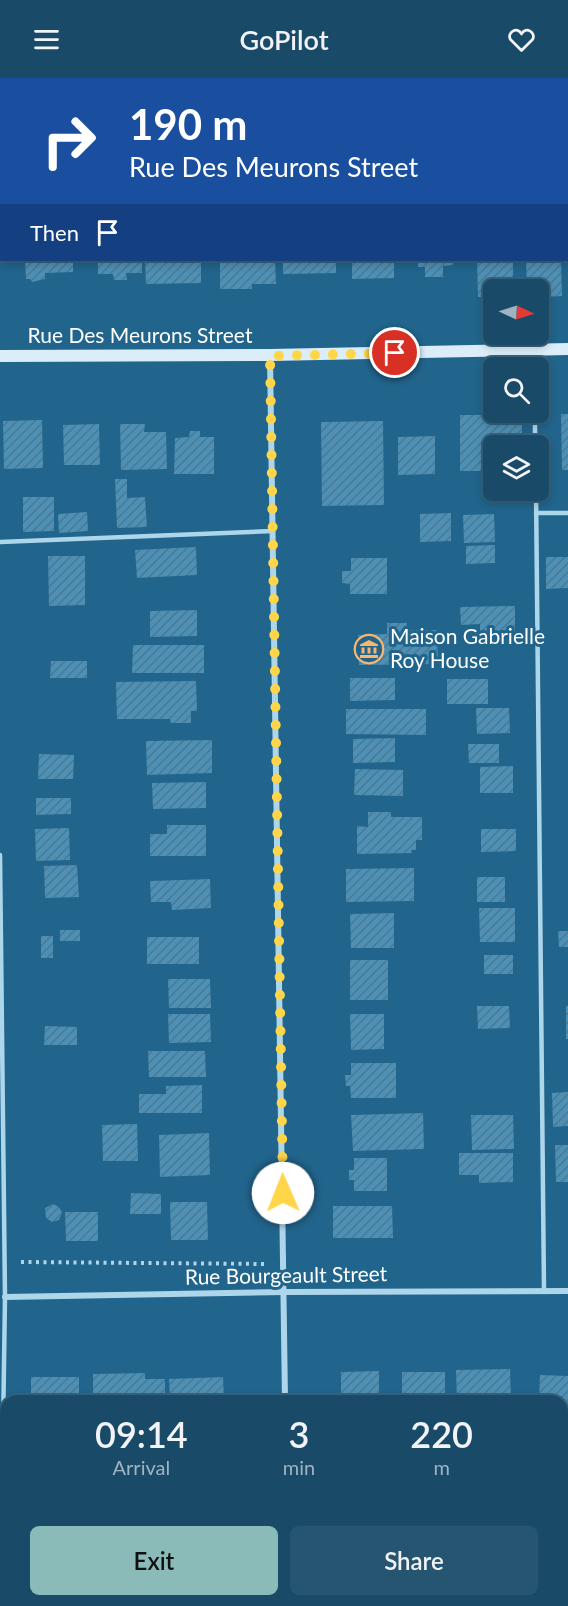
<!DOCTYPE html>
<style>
:root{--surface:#194b69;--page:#265571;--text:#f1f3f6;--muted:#9fb3c0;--line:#37637d;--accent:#8bbbb9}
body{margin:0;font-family:Lato,sans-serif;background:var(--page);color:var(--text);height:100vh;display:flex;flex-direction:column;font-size:22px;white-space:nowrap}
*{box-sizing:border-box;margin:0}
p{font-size:20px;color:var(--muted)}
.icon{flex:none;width:33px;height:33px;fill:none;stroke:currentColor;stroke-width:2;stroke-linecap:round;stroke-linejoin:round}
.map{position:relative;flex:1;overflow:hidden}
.panel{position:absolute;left:0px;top:1317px;width:568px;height:212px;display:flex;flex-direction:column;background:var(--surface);border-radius:18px 18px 0 0;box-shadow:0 3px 9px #0003,0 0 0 2px var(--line)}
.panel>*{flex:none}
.banner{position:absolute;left:0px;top:0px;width:568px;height:183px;box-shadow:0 3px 9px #0003,0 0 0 2px var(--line);background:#1a4fa0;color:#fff;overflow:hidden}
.needle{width:39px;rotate:94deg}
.fabs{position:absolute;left:483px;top:201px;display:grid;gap:12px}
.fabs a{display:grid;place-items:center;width:66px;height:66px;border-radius:9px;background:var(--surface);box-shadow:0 3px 9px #0003,0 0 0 2px var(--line);font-size:30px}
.pin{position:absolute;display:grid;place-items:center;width:51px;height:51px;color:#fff;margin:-26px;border:3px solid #fff;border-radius:50%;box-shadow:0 2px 6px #0007}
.me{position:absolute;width:66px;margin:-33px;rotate:359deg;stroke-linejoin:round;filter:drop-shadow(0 0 4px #0008)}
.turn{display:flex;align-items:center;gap:21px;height:126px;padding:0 30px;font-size:27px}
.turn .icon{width:78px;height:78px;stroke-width:2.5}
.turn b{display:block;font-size:42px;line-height:51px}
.then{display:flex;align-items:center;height:57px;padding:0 30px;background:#0003;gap:12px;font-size:22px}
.eta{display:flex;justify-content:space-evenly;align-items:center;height:102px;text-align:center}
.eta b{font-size:36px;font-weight:600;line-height:42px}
.cta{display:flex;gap:12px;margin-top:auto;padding:12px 30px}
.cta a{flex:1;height:69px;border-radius:9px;background:var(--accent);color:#111;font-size:24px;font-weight:600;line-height:69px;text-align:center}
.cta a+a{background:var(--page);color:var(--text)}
header{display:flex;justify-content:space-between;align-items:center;height:78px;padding:0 30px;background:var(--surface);font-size:27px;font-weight:600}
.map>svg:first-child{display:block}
.building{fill:url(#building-hatch)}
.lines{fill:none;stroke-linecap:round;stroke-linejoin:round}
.path{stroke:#aed6eb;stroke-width:4;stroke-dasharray:3 4.5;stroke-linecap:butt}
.lane{stroke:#aed6eb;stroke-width:4.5}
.street{stroke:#aed6eb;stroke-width:6}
.secondary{stroke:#daedf9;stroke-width:12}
.route{stroke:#ffd54a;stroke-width:10;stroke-dasharray:0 18}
.labels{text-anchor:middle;stroke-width:6;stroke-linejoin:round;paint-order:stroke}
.street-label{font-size:21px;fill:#fff;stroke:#21648c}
.poi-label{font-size:21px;fill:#fff;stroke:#21648c;text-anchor:start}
</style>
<header><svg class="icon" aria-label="menu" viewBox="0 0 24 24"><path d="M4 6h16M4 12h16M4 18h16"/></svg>GoPilot<svg class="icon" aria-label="heart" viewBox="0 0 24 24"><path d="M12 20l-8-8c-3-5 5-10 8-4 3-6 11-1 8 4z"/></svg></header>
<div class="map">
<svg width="568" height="1528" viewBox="0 0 568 1528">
<defs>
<pattern id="building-hatch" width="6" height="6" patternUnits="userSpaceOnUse" patternTransform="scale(1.5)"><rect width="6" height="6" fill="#4d90b5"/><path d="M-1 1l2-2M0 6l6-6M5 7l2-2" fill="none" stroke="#4d7890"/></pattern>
</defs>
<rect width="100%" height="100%" fill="#21648c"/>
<!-- building -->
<g class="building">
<path d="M25 182H73V194L45 195V201L32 204 30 201H26Z"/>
<path d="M98 182H142V195H126L127 202H114L113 196H98Z"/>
<path d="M145 182H201V205L146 206Z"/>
<path d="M220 182H275L276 206H252V211H220Z"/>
<path d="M283 182H336V195L283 196Z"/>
<path d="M352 182H394V200L352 201Z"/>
<path d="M418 182H453V187L443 188V199H425V189H418Z"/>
<path d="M477 182H513V208H496V212H494V219H478Z"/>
<path d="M526 182H561L562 218 542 219V205L527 206Z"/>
<path d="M561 336H568V392H562Z"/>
<path d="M460 337H522V368H494V393H460Z"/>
<path d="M42 342 43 390 4 391 3 343Z"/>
<path d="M383 343 384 427 322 428 321 344Z"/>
<path d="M99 346 100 387H64L63 347Z"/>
<path d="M120 346H145L144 354H166L167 391 121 392Z"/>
<path d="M190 353H200V359H214V396H174L175 360 189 359Z"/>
<path d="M435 358V396L398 397V359Z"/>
<path d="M115 401H127V420L145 419 147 449 117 450Z"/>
<path d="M23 419H54V453L23 454Z"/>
<path d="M87 434 88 453 59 455 58 436Z"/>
<path d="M451 435V463L420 464V436Z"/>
<path d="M494 436 495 464 464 465 463 437Z"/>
<path d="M495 467V485L466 486V468Z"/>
<path d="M196 469 197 497 137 500 135 472Z"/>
<path d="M48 478H85V527L49 528Z"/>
<path d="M546 479H568V510L546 511Z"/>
<path d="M351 480H387V516H350V506L342 505V493H351Z"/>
<path d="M515 528V564L480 565V546L461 547 460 529Z"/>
<path d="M197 532V558L150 559V533Z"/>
<path d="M387 545H407V552H437L438 586 359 587 358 557 387 556Z"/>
<path d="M133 567H204V595H132Z"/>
<path d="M51 583H87V600H50Z"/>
<path d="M350 600H395V622L350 623Z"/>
<rect x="447" y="601" width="41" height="25"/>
<path d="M196 603 197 633H191V645H171L170 641H117L116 604Z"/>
<path d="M476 630H509L510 655 477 656Z"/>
<path d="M346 631H426V657L346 656Z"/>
<path d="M395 660V684L353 685V661Z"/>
<path d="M212 662V695L147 697 146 663Z"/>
<path d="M468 666H499V685H469Z"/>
<path d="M39 676 74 677 73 701H38Z"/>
<path d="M513 688V715H480V689Z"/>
<path d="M355 691 403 692V718L354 717Z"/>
<path d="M206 704V730L153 731 152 705Z"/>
<path d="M36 720H71V736L36 737Z"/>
<path d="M368 734H391V739H422V762H416V772H411L412 775 357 776V748L368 749Z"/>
<path d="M167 747H206V778H150V756H167Z"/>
<path d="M69 750 70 782 36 783 35 751Z"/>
<path d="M481 751H516V773L481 774Z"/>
<path d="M77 787 79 819 45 820 44 788Z"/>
<path d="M414 790V823L346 824V791Z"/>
<rect x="477" y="799" width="28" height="25"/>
<path d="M210 801 211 830 172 832 171 824H151L150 803Z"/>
<path d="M479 830H515V864H480Z"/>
<path d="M394 835V870H351L350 836Z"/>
<rect x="60" y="852" width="20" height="11"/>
<path d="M558 853H568V869H559Z"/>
<rect x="41" y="858" width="12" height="22"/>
<rect x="147" y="859" width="52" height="27"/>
<rect x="484" y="877" width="29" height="19"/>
<rect x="350" y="882" width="38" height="40"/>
<path d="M168 901H210L211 930H169Z"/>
<path d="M477 928H509L510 950 478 951Z"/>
<rect x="566" y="928" width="2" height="33"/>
<path d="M168 936H210L211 964 169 965Z"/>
<path d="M350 936H384V971L351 972Z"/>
<path d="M45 948 77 949V967H44Z"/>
<path d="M148 973H205L206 999H149Z"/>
<path d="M351 985H396V1020H351L350 1008H346L345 997H351Z"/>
<path d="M202 1007V1035H139V1016H166V1008Z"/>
<path d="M568 1014V1048L553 1049 552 1015Z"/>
<path d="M423 1035 424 1071 353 1073 351 1037Z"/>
<path d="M471 1037H513L514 1071 472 1072Z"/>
<path d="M137 1046 138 1083H103L102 1047Z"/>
<path d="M209 1055 210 1097 160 1099 159 1057Z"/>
<path d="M555 1067H568V1104H556Z"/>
<path d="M459 1075H513V1104L479 1105V1097H459Z"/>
<path d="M354 1080H387V1113H354V1102H349V1092H354Z"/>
<path d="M131 1115 161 1116V1136H130Z"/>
<path d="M170 1124H207L208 1162H171Z"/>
<path d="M53 1126 59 1129 62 1135 59 1142 52 1144 46 1140 45 1130Z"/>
<path d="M333 1128H392L393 1160H333Z"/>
<path d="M65 1134H98V1163H66Z"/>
<path d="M510 1291 511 1323H457L456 1292Z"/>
<path d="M379 1293V1323H341V1294Z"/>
<rect x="402" y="1294" width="43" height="29"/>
<path d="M145 1295V1301H165V1323H93V1296Z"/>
<path d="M540 1297 568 1298V1354H562V1323H539Z"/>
<path d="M31 1299H79V1323H28V1317H31Z"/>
<path d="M223 1299 224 1323H170L169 1301Z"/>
<rect x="190" y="1522" width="26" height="5"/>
</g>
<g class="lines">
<!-- path -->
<path class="path" d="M21 1184 265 1186"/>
<!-- lane -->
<g class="lane">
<path d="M567 58H568"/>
<path d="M0 66H2"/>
<path d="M535 274V290"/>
<path d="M535 334V368"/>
<path d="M536 412 544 1213"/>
<path d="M536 435H568"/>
<path d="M0 464 273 453"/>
<path d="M0 777 5 1219 2 1419"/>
<path d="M562 1432H568"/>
<path d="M557 1528 568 1526"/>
</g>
<!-- street -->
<g class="street">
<path d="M270 277 285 1323"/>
<path d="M5 1219 285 1214 568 1213"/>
<path d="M286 1522V1528"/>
</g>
<!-- secondary -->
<path class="secondary" d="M0 278 270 277 568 271"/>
</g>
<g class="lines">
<!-- route -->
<path class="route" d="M283 1115 270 278 395 275"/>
</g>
<!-- icons -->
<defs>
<g id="museum-ring" transform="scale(1.5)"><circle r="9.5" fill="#21648c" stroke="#f8b66f" stroke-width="1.5"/><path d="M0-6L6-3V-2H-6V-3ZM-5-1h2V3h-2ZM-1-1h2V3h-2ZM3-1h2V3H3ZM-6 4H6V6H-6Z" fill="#f8b66f"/></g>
</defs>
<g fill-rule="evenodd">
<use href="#museum-ring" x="369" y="571"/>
</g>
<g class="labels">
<!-- street labels -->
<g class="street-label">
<text x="140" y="265">Rue Des Meurons Street</text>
<text transform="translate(286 1198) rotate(-1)" y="7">Rue Bourgeault Street</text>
</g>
<!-- poi labels -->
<g class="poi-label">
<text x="390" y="566">Maison Gabrielle<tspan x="390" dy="24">Roy House</tspan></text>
</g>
</g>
</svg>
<div class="fabs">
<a><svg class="needle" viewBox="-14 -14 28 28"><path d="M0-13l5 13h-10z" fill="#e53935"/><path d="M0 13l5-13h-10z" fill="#9fb3c0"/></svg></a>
<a><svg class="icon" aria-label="search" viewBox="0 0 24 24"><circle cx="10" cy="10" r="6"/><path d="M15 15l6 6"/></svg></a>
<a><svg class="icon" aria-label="layers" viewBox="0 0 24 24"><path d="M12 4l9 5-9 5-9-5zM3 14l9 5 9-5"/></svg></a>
</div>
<div class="pin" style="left:395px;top:275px;background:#d93025"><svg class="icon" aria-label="arrive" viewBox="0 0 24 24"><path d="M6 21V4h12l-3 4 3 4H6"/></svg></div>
<svg class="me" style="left:283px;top:1115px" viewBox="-20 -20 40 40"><circle r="19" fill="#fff"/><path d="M0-13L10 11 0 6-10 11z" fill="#ffd54a"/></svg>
<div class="banner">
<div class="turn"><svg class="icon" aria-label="right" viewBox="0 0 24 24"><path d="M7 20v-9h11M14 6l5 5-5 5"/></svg><div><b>190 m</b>Rue Des Meurons Street</div></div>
<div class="then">Then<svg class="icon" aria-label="arrive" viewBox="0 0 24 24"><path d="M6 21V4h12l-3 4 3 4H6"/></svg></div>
</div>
<section class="panel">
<div class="eta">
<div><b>09:14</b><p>Arrival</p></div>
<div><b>3</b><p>min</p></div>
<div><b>220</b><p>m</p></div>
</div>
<div class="cta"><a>Exit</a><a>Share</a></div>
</section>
</div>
